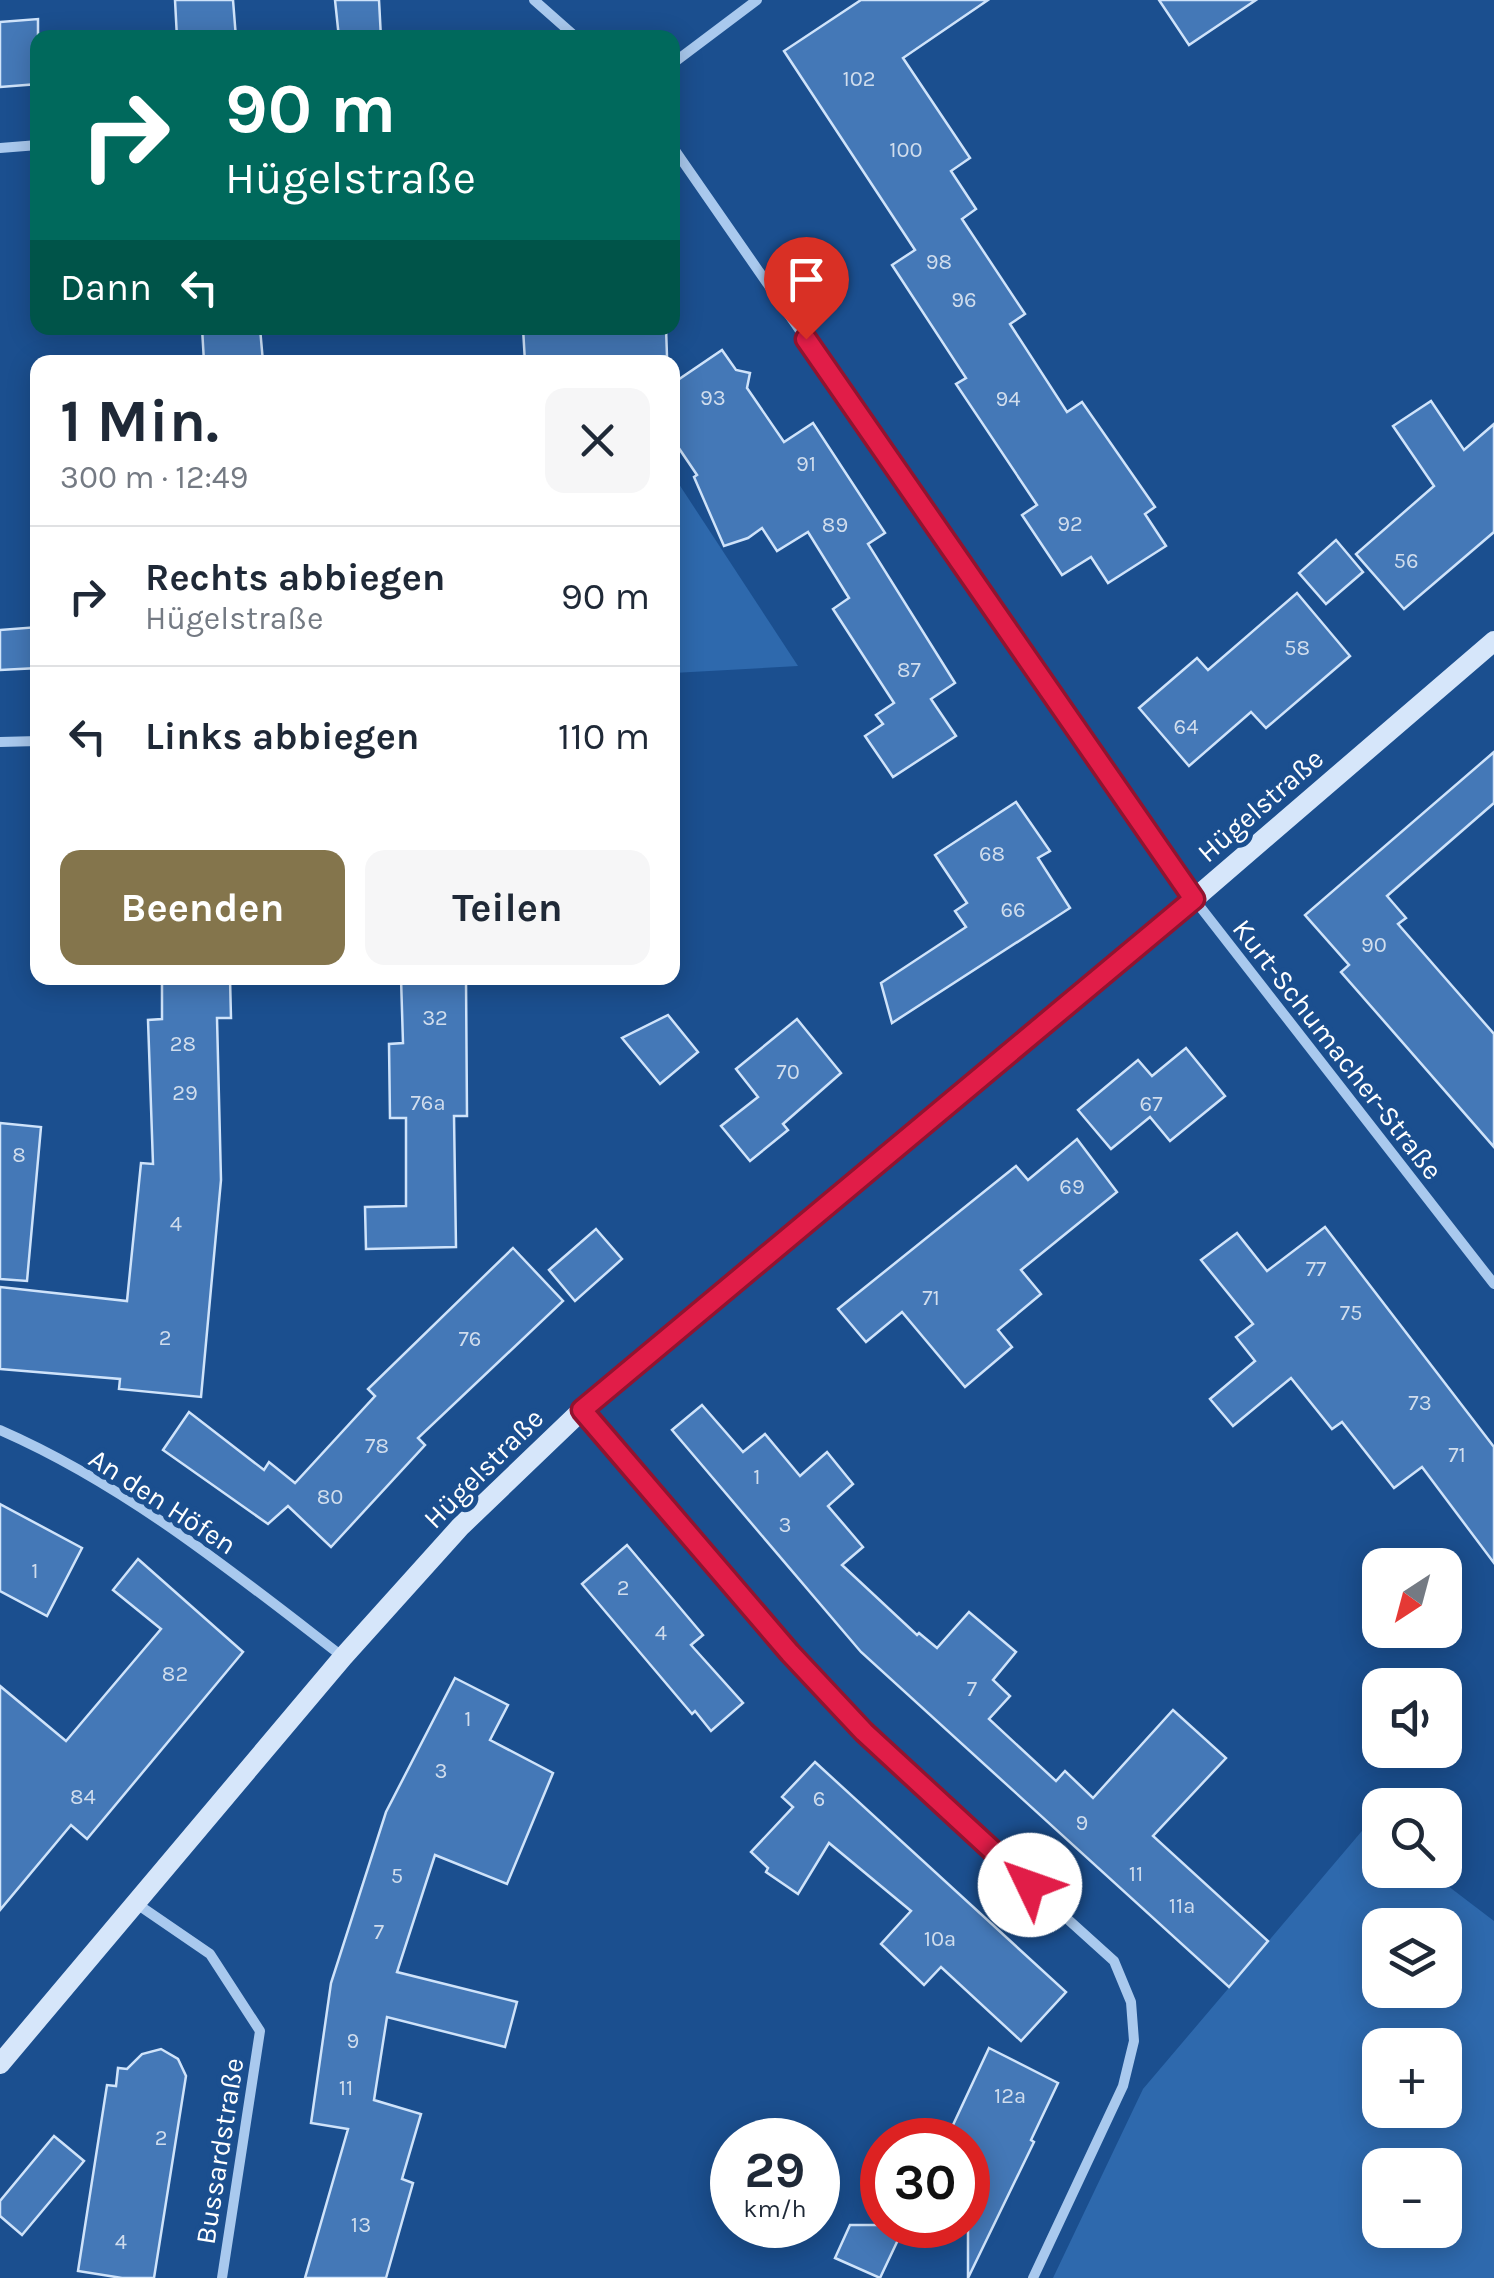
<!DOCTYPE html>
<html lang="de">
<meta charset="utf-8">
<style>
:root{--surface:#fff;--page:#f6f6f7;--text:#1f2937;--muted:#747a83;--line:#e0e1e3;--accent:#84754c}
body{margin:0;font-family:Karla,sans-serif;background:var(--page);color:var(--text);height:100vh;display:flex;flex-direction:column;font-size:38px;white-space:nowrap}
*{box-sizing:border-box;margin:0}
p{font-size:32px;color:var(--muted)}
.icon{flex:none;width:55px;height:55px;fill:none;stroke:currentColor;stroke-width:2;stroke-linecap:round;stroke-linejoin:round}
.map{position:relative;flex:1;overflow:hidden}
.side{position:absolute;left:30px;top:355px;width:650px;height:630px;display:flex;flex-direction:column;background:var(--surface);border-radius:20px;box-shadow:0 5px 25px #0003}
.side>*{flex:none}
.guide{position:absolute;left:30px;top:30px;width:650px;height:305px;border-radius:20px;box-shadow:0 5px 25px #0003;background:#00695c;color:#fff;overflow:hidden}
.needle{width:65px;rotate:216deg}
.tools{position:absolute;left:1362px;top:1548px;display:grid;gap:20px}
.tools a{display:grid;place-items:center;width:100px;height:100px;border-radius:20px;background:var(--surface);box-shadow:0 5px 25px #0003;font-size:50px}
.speed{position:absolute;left:710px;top:2118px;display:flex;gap:20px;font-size:50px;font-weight:700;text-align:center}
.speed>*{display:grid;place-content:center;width:130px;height:130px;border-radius:50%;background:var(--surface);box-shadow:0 5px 25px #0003;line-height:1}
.speed small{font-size:25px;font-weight:400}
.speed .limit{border:15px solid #d22;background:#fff;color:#111}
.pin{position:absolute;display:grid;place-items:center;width:85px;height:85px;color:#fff;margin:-102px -42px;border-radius:50% 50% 50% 0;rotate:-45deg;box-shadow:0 0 10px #0007}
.pin .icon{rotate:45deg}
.me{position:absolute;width:110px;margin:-55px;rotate:312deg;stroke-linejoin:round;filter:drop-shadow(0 0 8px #0008)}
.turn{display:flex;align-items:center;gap:35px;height:210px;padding:0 30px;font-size:45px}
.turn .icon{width:130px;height:130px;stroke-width:2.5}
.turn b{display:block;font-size:70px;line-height:85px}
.then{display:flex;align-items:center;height:95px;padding:0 30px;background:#0003;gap:20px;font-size:38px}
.round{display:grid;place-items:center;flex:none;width:105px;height:105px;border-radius:20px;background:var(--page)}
.head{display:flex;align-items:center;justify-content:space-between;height:170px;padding:0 30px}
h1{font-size:60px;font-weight:700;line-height:75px}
.cta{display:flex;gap:20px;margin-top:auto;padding:20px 30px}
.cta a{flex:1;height:115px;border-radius:20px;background:var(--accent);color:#fff;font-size:40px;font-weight:700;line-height:115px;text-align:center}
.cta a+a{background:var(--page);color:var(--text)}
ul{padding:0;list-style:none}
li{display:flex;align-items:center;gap:30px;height:140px;padding:0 30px;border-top:2px solid var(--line)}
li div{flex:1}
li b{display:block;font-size:38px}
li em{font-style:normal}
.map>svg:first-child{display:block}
.green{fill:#2e69ad;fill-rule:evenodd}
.building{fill:#4478b7;stroke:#cfe3fa;stroke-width:2.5}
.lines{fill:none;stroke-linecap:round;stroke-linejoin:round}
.street{stroke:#a9c9ee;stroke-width:10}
.secondary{stroke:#d6e6fa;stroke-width:20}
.route-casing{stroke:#92132f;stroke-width:25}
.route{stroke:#e11d48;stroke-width:18}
.labels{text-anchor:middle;stroke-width:10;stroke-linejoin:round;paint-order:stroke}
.number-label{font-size:22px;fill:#d0dded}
.street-label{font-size:28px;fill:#fff;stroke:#1b4f8f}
</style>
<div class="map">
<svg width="1494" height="2278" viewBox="0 0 1494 2278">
<rect width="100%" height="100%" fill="#1b4f8f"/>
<!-- green -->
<g class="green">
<path d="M673 475 798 666 673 673Z"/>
<path d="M1367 1825 1380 1835V1870H1427L1494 1921V2278H1053L1143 2089ZM1380 1925H1445V1990H1380ZM1380 2045H1445V2110H1380ZM1380 2165H1445V2230H1380Z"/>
</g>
<!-- building -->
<g class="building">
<path d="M175 0H233L236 38H177Z"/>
<path d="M335 0H379L381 38H339Z"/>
<path d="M861 0H988L903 58 970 158 951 171 976 209 962 219 1025 314 1010 324 1067 412 1082 402 1155 507 1145 514 1166 546 1108 583 1091 557 1062 575 1022 515 1037 505 956 384 966 378 892 265 915 250 784 51Z"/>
<path d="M1159 0H1256L1189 45Z"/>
<path d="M38 19V84L0 87V22Z"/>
<path d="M202 328H260L263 362H204Z"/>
<path d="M523 328H666L667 356 525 362Z"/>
<path d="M722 350 736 370 750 373 747 388 784 442 813 423 885 533 868 544 955 683 931 699 956 736 893 777 865 736 883 724 876 715 894 703 833 609 849 598 808 532 777 551 762 528 748 538 724 546 694 477 697 475 672 438V384Z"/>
<path d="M1431 401 1464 450 1494 424V532L1404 609 1356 554 1434 486 1393 426Z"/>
<path d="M1336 540 1363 572 1326 604 1299 573Z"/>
<path d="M1297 593 1350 656 1266 728 1251 712 1189 766 1139 708 1197 658 1208 670Z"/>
<path d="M38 627V668L0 670V630Z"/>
<path d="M1494 752V803L1387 896 1406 918 1398 924 1494 1034V1147L1341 972 1349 965 1305 915Z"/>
<path d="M1016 802 1050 851 1038 858 1070 908 892 1023 881 983 966 927 955 911 967 903 935 855Z"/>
<path d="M162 978H230L231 1018H217L221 1180 201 1397 119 1389 120 1379 0 1369V1287L127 1301 141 1163 153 1164 148 1020 162 1019Z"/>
<path d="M401 978H466L467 1116H454L456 1247 366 1249 365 1207 406 1206V1118H390L389 1044 403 1043Z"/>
<path d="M668 1015 698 1052 660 1084 622 1038Z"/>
<path d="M797 1019 841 1073 783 1124 788 1130 750 1161 721 1126 758 1097 736 1069Z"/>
<path d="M1186 1048 1225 1096 1170 1141 1150 1117 1111 1149 1078 1110 1138 1060 1152 1076Z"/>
<path d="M0 1123 41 1127 27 1281 0 1279Z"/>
<path d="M1077 1139 1117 1192 1021 1270 1041 1294 998 1330 1012 1347 965 1387 902 1312 866 1342 838 1309 1016 1166 1028 1180Z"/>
<path d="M1325 1227 1494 1447V1563L1422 1467 1394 1488 1342 1422 1332 1429 1291 1378 1233 1426 1210 1399 1255 1361 1236 1337 1253 1324 1201 1260 1237 1233 1267 1271Z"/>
<path d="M596 1229 622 1259 575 1301 549 1270Z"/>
<path d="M513 1248 563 1301 418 1438 425 1445 331 1547 288 1506 268 1524 163 1450 189 1412 264 1470 269 1462 295 1483 375 1396 368 1389Z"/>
<path d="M702 1405 743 1452 765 1434 800 1476 827 1452 853 1484 828 1506 863 1547 842 1565 917 1635 919 1633 937 1648 969 1612 1016 1652 993 1680 1010 1696 989 1719 1056 1781 1065 1771 1093 1798 1173 1710 1226 1758 1153 1836 1268 1941 1229 1987 861 1652 672 1430Z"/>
<path d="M0 1504 82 1548 47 1616 0 1591Z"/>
<path d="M627 1545 703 1635 691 1645 743 1703 711 1731 695 1711 692 1714 582 1584Z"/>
<path d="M138 1559 243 1652 87 1839 71 1825 0 1910V1686L66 1741 161 1629 113 1590Z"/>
<path d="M455 1678 508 1705 490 1740 553 1773 507 1884 435 1855 397 1972 517 2002 505 2047 387 2017 374 2100 421 2114 402 2179 413 2183 386 2278H305L348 2129 311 2123 331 1983 386 1812Z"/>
<path d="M815 1762 1066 1992 1021 2041 941 1967 924 1985 881 1944 911 1911 829 1843 798 1894 766 1872 768 1868 751 1852 793 1807 782 1797Z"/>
<path d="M989 2048 1058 2083 1031 2140 1034 2142 968 2278V2140H946Z"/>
<path d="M161 2049 178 2059 186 2076 154 2278H122L78 2271 107 2085 116 2086 118 2068 127 2069 142 2054Z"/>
<path d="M54 2136 84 2161 22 2235 0 2216V2201Z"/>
<path d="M850 2225H905L880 2278 835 2258Z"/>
</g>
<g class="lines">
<!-- street -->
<g class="street">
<path d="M534 0 577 38"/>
<path d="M672 64 757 0"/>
<path d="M672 146 1194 899 1494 1284"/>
<path d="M0 148 38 145"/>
<path d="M0 742 38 741"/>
<path d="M582 1410 790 1653 889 1758 1114 1961 1131 2002 1134 2041 1123 2086 1033 2278"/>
<path d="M0 1430C126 1485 234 1573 343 1657"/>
<path d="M137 1904 210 1954 260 2031 222 2278"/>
</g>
<!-- secondary -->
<path class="secondary" d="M0 2064 343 1657 460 1527 582 1410 1194 899 1494 641"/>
</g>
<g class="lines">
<!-- route casing -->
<g class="route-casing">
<path id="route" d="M806 339 1194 899 582 1410 790 1653 864 1732 1030 1885"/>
</g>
<!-- route -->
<use href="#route" class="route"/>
</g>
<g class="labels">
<!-- number labels -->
<g class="number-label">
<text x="859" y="86">102</text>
<text x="906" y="157">100</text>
<text x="939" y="269">98</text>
<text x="964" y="307">96</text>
<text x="713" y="405">93</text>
<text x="1008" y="406">94</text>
<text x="806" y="471">91</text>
<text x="1070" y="531">92</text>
<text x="835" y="532">89</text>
<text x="1406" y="568">56</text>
<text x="1297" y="655">58</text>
<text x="909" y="677">87</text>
<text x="1186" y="734">64</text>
<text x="992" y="861">68</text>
<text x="1013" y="917">66</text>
<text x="1374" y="952">90</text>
<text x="435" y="1025">32</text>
<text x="183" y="1051">28</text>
<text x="788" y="1079">70</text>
<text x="185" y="1100">29</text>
<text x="428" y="1110">76a</text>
<text x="1151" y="1111">67</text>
<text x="19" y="1162">8</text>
<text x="1072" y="1194">69</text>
<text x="176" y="1231">4</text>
<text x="1316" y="1276">77</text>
<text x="931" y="1305">71</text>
<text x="1351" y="1320">75</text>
<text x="165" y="1345">2</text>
<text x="470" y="1346">76</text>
<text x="1420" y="1410">73</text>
<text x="377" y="1453">78</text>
<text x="1457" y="1462">71</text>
<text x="757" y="1484">1</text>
<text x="330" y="1504">80</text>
<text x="785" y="1532">3</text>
<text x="35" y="1578">1</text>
<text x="623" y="1595">2</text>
<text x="661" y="1640">4</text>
<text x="175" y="1681">82</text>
<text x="972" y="1696">7</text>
<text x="468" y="1726">1</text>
<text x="441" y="1778">3</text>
<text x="83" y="1804">84</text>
<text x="819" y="1806">6</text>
<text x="1082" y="1830">9</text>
<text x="1136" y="1881">11</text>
<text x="397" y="1883">5</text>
<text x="1182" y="1913">11a</text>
<text x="379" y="1939">7</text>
<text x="940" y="1946">10a</text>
<text x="353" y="2048">9</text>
<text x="346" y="2095">11</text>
<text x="1010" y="2103">12a</text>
<text x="161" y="2145">2</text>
<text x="361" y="2232">13</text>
<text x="121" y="2249">4</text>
</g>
<!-- street labels -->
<g class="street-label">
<text transform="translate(1260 805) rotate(-41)" y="10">Hügelstraße</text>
<text transform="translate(1338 1049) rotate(52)" y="10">Kurt-Schumacher-Straße</text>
<text transform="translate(483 1468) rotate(-45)" y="10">Hügelstraße</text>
<text transform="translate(163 1501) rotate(33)" y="10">An den Höfen</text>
<text transform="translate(219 2151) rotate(-81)" y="10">Bussardstraße</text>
</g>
</g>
</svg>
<div class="tools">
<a><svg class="needle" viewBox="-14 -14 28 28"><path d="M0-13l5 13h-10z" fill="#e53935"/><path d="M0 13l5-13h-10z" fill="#747a83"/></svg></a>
<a><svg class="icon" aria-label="sound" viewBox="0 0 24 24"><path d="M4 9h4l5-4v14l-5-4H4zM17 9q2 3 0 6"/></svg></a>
<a><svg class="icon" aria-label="search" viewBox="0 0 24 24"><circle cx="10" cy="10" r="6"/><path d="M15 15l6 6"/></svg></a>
<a><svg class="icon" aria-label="layers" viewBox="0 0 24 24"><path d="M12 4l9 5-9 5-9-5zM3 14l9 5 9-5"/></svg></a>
<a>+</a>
<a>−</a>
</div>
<div class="speed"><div>29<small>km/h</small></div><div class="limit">30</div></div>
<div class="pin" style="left:806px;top:339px;background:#d93025"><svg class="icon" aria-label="arrive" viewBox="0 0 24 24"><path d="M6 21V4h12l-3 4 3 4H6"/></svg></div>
<svg class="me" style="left:1030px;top:1885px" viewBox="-20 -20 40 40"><circle r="19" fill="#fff"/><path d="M0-13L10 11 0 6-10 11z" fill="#e11d48"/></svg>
<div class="guide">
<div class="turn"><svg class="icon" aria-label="right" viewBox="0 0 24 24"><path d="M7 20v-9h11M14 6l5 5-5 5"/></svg><div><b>90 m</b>Hügelstraße</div></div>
<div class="then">Dann<svg class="icon" aria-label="left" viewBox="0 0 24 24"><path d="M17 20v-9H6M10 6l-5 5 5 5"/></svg></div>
</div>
<section class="side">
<div class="head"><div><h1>1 Min.</h1><p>300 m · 12:49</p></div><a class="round"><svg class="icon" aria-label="close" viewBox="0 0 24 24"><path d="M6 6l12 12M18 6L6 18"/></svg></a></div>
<ul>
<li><svg class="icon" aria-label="right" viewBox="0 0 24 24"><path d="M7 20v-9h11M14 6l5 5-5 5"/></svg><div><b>Rechts abbiegen</b><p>Hügelstraße</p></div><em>90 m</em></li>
<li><svg class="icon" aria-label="left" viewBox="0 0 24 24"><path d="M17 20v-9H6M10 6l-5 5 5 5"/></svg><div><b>Links abbiegen</b></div><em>110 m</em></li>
</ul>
<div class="cta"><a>Beenden</a><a>Teilen</a></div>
</section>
</div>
